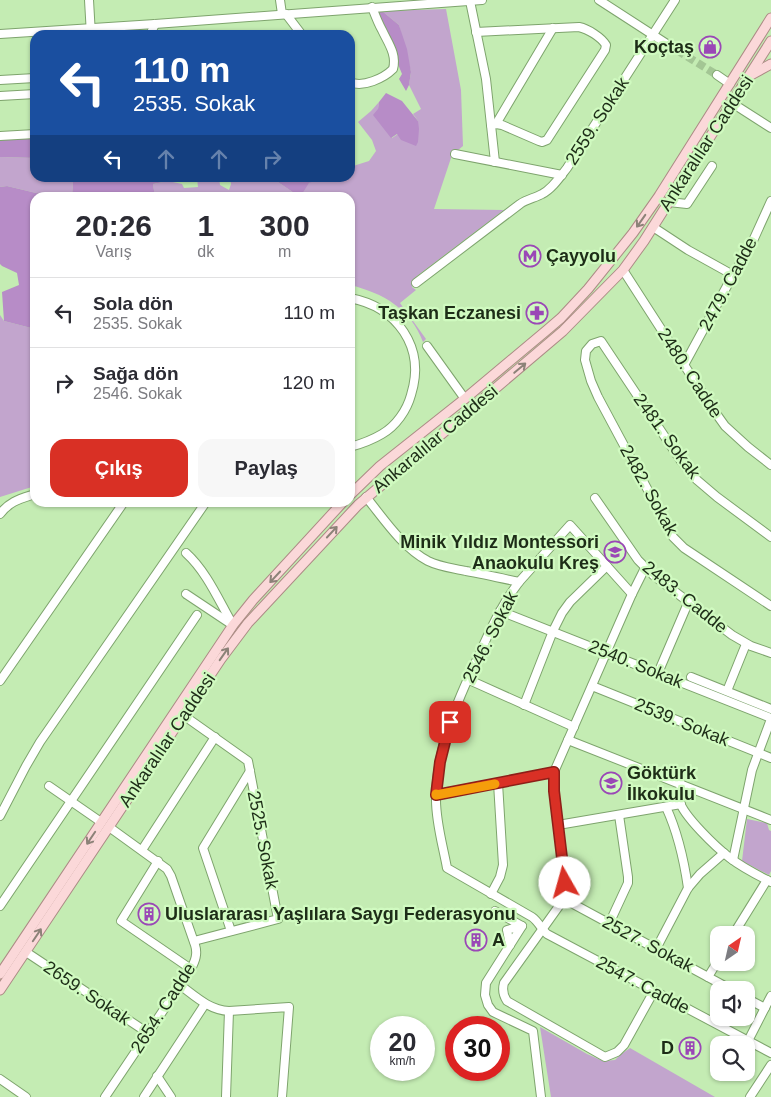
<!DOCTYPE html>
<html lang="tr">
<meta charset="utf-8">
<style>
:root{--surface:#fff;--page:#f7f7f7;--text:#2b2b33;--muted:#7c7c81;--line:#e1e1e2;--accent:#d93025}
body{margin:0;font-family:Helvetica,sans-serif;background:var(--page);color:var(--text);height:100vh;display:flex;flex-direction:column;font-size:19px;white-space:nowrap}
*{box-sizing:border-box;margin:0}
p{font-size:16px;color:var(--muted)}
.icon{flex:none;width:28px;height:28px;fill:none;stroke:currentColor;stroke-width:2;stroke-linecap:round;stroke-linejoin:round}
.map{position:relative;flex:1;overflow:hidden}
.drawer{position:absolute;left:30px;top:192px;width:325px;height:315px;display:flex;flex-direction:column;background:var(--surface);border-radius:15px;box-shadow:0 1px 4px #0004}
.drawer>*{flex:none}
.top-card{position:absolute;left:30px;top:30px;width:325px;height:152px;border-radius:15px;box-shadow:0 1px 4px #0004;background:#1a4fa0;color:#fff;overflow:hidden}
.needle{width:32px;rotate:34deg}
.controls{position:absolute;left:710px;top:926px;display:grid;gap:10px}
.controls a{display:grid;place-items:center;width:45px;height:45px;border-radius:10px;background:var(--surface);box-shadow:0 1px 4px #0004;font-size:25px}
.speed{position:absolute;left:370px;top:1016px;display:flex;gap:10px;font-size:25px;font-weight:700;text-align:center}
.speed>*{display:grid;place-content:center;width:65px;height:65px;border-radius:50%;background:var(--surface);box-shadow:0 1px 4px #0004;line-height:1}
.speed small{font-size:12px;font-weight:400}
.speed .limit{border:8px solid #d22;background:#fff;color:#111}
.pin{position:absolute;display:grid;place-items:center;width:42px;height:42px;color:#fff;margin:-21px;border-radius:10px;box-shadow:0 2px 8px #0006}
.me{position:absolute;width:55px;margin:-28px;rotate:353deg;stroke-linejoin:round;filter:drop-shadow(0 0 4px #0008)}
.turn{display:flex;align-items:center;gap:18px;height:105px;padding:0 20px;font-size:22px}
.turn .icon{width:65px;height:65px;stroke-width:2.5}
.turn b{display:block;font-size:35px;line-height:42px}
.lanes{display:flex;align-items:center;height:48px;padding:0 20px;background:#0003;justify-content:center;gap:25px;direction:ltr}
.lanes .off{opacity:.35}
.eta{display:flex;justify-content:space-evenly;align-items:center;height:85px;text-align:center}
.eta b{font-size:30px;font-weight:700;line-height:35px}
.button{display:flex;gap:10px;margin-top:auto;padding:10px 20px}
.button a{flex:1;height:58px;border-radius:15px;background:var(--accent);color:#fff;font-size:20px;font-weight:700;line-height:58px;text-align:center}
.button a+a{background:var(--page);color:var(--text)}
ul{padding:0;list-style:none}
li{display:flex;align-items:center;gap:15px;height:70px;padding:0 20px;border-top:1px solid var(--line)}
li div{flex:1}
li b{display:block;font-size:19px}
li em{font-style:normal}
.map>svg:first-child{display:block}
.green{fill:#c2a5cd}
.forest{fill:#b78cc7}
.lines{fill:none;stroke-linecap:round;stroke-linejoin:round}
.minor-tunnel{stroke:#a3c694;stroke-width:8;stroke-dasharray:8 4;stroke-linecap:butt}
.minor-casing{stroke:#7ea46d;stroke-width:10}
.major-casing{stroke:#ac8b85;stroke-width:11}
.minor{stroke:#fff;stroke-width:8}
.major{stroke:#fbd8d9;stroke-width:9}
.oneway{stroke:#8c8278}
.route-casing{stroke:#8d1f18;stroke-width:12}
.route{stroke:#d93025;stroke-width:9}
.slow{stroke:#f59e0b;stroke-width:9}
.labels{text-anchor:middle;stroke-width:4.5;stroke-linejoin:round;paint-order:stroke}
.poi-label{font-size:18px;font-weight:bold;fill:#1d2d17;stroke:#d0fac0;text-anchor:end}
.street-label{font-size:18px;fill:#1d2d17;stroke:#d0fac0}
</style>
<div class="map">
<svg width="771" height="1097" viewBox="0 0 771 1097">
<rect width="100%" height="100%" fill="#c4ecb3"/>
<!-- green -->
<g class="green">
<path d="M446 9 461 90 463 146 452 155 434 209 504 210 417 276 412 282V287L416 290 400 303 426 339 423 342C411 309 383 293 350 285V198L155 197 153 184 168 181 182 184 184 188 198 187 197 178H219L220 185 229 190 231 184 230 178H272L300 197C303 192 306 185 310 182 319 176 333 176 343 181L344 178H350V167L369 161 376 151 372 140 358 122 371 111 379 102 378 109 392 138 418 121 413 114 421 109 409 85 411 72 399 25 382 11Z"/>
<path d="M0 157 35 158V178H81L73 182 72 197H53L7 186 0 187Z"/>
<path d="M0 315 4 321 35 329V486L0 497Z"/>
<path d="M747 819 767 823 769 830 771 831V871L769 875 742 861Z"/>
<path d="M540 1027 587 1054 603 1061 615 1060 620 1055 630 1048 715 1097H551Z"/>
</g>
<!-- forest -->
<g class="forest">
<path d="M382 11 399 25 407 49 411 72 409 85 406 91 399 79 402 74 377 13Z"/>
<path d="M386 93 402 101 418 121 419 129 418 142 416 146 401 140 397 134 391 138 373 115 378 109 379 102Z"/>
<path d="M35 137V158L0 157V140Z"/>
<path d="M81 178H167L168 181 153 184 155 197H72L73 182Z"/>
<path d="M272 178H321L309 183 300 197Z"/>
<path d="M7 186 53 197 35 198V329L4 321 2 292 19 285 17 273 2 266 0 264V187Z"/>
</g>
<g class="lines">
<!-- minor-tunnel -->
<path class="minor-tunnel" d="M667 44 717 75"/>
<!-- minor casing -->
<g class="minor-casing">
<g id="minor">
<path d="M89 0 91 35"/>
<path d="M280 0 282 14"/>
<path d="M599 0 667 44"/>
<path d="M470 1 486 79 495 162"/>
<path d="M286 14 302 35"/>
<path d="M476 32 579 27C588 29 601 37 606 45L605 50 547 140 542 142 539 141 502 125 496 124 491 125"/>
<path d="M0 34 155 24 482 0"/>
<path d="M150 35 155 24"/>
<path d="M717 75 730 84"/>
<path d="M0 80 35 78"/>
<path d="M350 82C363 88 384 78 393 69 397 54 388 43 382 30 378 23 375 15 372 7"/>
<path d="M0 96 35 94"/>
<path d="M732 103 771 128"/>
<path d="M496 124 553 28"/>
<path d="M0 136 35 134"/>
<path d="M455 154 562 175"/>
<path d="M669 202 687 204 712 166"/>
<path d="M653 227 688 250 733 275"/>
<path d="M623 270 710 405 725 426 748 447 771 465"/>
<path d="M416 283 520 204C527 199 535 198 542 194 552 189 560 177 567 168L675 0"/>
<path d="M350 298C397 307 426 347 411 395 407 410 396 426 382 434 372 440 361 444 350 447"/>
<path d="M427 346 465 399"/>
<path d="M684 365 733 275 752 243 771 201"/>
<path d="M366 497C384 519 402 547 428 561 440 567 453 568 466 571 483 574 501 578 519 582"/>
<path d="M595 498 638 560 653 575 732 635 751 646 771 653"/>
<path d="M0 514C10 501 20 499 35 494"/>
<path d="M771 537 717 497 697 480 689 471 681 461 601 341 592 344 586 351 585 360 591 381 598 397 673 537 684 548 771 606"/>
<path d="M186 553C207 572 219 601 233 625"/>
<path d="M645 568 632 594 554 772V791L565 883V892L564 899 504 983C502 990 503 995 507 1001L605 1057 617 1052 624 1045 654 991"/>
<path d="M186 594 231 624"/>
<path d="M632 594 570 525 519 582C502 604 490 630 479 655 457 701 436 749 436 800 436 823 443 846 447 868L532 917C539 922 541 929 547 934L771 1053"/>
<path d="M500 611 771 718"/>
<path d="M658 673 688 603"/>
<path d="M691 677 771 709"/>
<path d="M467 679 574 727"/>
<path d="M0 681 124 502"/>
<path d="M592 686 771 758"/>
<path d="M727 691 746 644"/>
<path d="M524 705 553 631 562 613 570 602 607 566"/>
<path d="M183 715 248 761 278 919 194 941"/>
<path d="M568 740 771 820"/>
<path d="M682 785C679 790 678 794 679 800 683 816 717 848 730 858 743 868 757 875 771 882"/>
<path d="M49 786 101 822"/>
<path d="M436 795 554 772"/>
<path d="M666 807C678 833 684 860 688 888"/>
<path d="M0 816 26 766 40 742 206 502"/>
<path d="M558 825 681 804"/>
<path d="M142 850 215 737"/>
<path d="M733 860 752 770 771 719"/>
<path d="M158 861 121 921 191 969"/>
<path d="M491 894 500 877 503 865 498 783"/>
<path d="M564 899 732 990"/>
<path d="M0 906 197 615"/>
<path d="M495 911 522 926 507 930 510 945"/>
<path d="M609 924 628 883V877L619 815"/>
<path d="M522 926 486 983 485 995 488 1005 493 1012 533 1031 541 1097"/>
<path d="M231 931 203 848 250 771"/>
<path d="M733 935 767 880"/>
<path d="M656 949 688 888 700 874 724 853"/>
<path d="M26 952 148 1033"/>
<path d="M708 977 719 959"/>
<path d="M180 985C195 996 209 1010 229 1011L289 1007 282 1097"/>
<path d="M746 998 765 1008"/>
<path d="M748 1041 771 996"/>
<path d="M157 1076 171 1097"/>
<path d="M0 1079 26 1097"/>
<path d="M105 1097 191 969C195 961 198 954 195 945L171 876 167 869 109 827"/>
<path d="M144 1097 205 1004"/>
<path d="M226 1097 229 1011"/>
<path d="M750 1097 771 1065"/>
</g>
</g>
<!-- major casing -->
<g class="major-casing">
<g id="major">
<path d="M751 75 771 64"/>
<path d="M350 495 380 466 467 397 547 330 561 318 588 289 633 233 659 196 771 18"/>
<path d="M0 974 233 625 253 600 343 502"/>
<path d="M0 990 221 659 248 623 358 505 563 331 623 270 644 241 771 41"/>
</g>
</g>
<!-- minor -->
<use href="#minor" class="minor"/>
<!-- major -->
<use href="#major" class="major"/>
</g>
<!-- one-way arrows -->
<defs><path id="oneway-shaft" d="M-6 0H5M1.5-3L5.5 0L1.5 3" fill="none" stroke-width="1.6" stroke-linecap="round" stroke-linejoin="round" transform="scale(1.25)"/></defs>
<g class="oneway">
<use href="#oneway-shaft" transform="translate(641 221) rotate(125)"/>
<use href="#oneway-shaft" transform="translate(520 368) rotate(-40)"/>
<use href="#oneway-shaft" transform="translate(332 532) rotate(-47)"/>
<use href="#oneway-shaft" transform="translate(275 577) rotate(133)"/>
<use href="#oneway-shaft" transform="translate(224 654) rotate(-55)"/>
<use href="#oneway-shaft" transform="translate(91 838) rotate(124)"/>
<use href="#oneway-shaft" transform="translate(37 935) rotate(-56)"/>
</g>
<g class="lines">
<!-- route casing -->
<g class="route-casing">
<path id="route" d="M450 722 440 762 436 795 554 772V791L565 883"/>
</g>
<!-- route -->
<use href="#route" class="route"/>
<!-- slow -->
<path class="slow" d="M436 794V795L495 784"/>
</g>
<!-- icons -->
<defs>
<g id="shop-ring" transform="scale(1.125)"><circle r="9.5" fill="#d0fac0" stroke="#9a47b6" stroke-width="1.5"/><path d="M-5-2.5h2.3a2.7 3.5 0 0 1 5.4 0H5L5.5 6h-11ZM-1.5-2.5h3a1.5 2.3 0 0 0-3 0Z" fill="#9a47b6"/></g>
<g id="metro-ring" transform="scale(1.125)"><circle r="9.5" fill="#d0fac0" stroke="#9a47b6" stroke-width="1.5"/><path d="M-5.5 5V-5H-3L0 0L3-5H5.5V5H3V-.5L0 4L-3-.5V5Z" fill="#9a47b6"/></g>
<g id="pharmacy-ring" transform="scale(1.125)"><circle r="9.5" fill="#d0fac0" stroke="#9a47b6" stroke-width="1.5"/><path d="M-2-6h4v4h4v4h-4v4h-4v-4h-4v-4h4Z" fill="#9a47b6"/></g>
<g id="school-ring" transform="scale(1.125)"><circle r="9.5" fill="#d0fac0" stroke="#9a47b6" stroke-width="1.5"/><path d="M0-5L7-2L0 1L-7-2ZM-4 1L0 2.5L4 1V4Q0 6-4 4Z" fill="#9a47b6"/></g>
<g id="building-ring" transform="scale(1.125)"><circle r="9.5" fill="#d0fac0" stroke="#9a47b6" stroke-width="1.5"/><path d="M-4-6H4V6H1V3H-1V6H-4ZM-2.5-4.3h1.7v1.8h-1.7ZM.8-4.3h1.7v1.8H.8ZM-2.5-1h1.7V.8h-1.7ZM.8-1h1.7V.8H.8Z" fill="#9a47b6"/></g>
</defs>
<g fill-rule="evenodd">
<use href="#shop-ring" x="710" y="47"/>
<use href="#metro-ring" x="530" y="256"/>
<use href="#pharmacy-ring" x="537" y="313"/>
<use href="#school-ring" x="615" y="552"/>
<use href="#school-ring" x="611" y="783"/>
<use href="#building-ring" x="149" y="914"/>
<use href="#building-ring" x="476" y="940"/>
<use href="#building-ring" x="690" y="1048"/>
</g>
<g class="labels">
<!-- poi labels -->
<g class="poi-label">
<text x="694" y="53">Koçtaş</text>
<text x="546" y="262" text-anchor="start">Çayyolu</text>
<text x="521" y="319">Taşkan Eczanesi</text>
<text x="599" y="548">Minik Yıldız Montessori<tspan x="599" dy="21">Anaokulu Kreş</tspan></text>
<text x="627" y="779" text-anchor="start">Göktürk<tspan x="627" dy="21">İlkokulu</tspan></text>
<text x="165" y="920" text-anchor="start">Uluslararası Yaşlılara Saygı Federasyonu</text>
<text x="492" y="946" text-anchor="start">A</text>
<text x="674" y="1054">D</text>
</g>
<!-- street labels -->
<g class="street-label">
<text transform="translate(597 121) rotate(-57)" y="6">2559. Sokak</text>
<text transform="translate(706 143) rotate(-57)" y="6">Ankaralılar Caddesi</text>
<text transform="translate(728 284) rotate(-62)" y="6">2479. Cadde</text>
<text transform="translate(690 373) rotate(57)" y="6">2480. Cadde</text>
<text transform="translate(667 436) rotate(54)" y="6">2481. Sokak</text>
<text transform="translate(435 439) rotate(-40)" y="6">Ankaralılar Caddesi</text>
<text transform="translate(649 490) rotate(61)" y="6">2482. Sokak</text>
<text transform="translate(685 597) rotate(39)" y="6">2483. Cadde</text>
<text transform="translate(490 637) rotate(-63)" y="6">2546. Sokak</text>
<text transform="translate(636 664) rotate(22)" y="6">2540. Sokak</text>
<text transform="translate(682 722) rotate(22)" y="6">2539. Sokak</text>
<text transform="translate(167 740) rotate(-56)" y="6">Ankaralılar Caddesi</text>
<text transform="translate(263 840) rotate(79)" y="6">2525. Sokak</text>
<text transform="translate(648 944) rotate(28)" y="6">2527. Sokak</text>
<text transform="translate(643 985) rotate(28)" y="6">2547. Cadde</text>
<text transform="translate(87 993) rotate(34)" y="6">2659. Sokak</text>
<text transform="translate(163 1008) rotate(-57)" y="6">2654. Cadde</text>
</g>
</g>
</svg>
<div class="controls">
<a><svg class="needle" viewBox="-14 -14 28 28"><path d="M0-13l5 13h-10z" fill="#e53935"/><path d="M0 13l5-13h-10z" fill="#7c7c81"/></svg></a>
<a><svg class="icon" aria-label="sound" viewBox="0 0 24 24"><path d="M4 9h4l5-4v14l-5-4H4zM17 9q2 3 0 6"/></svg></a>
<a><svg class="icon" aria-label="search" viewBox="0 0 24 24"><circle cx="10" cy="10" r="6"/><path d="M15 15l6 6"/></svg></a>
</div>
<div class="speed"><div>20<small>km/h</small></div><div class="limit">30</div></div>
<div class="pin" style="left:450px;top:722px;background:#d93025"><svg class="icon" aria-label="arrive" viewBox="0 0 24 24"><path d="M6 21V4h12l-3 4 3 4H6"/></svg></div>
<svg class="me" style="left:565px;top:883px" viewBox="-20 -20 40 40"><circle r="19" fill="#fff"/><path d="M0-13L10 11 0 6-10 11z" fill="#d93025"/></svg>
<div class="top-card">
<div class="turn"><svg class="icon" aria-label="left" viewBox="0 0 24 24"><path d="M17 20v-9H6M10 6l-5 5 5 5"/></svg><div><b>110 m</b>2535. Sokak</div></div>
<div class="lanes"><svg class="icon" aria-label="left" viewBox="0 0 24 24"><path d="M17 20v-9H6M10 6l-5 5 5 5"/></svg><svg class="icon off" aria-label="ahead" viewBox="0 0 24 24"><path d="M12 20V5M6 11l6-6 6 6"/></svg><svg class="icon off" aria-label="ahead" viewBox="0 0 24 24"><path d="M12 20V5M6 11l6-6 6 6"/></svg><svg class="icon off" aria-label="right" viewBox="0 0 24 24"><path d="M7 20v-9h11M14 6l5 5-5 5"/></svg></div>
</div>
<section class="drawer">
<div class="eta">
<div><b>20:26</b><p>Varış</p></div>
<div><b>1</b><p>dk</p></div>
<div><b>300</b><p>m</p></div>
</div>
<ul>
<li><svg class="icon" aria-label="left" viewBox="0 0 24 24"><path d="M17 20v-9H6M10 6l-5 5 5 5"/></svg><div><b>Sola dön</b><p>2535. Sokak</p></div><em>110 m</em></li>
<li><svg class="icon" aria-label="right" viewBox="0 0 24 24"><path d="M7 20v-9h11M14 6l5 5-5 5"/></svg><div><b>Sağa dön</b><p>2546. Sokak</p></div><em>120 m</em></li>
</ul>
<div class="button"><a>Çıkış</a><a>Paylaş</a></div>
</section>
</div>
